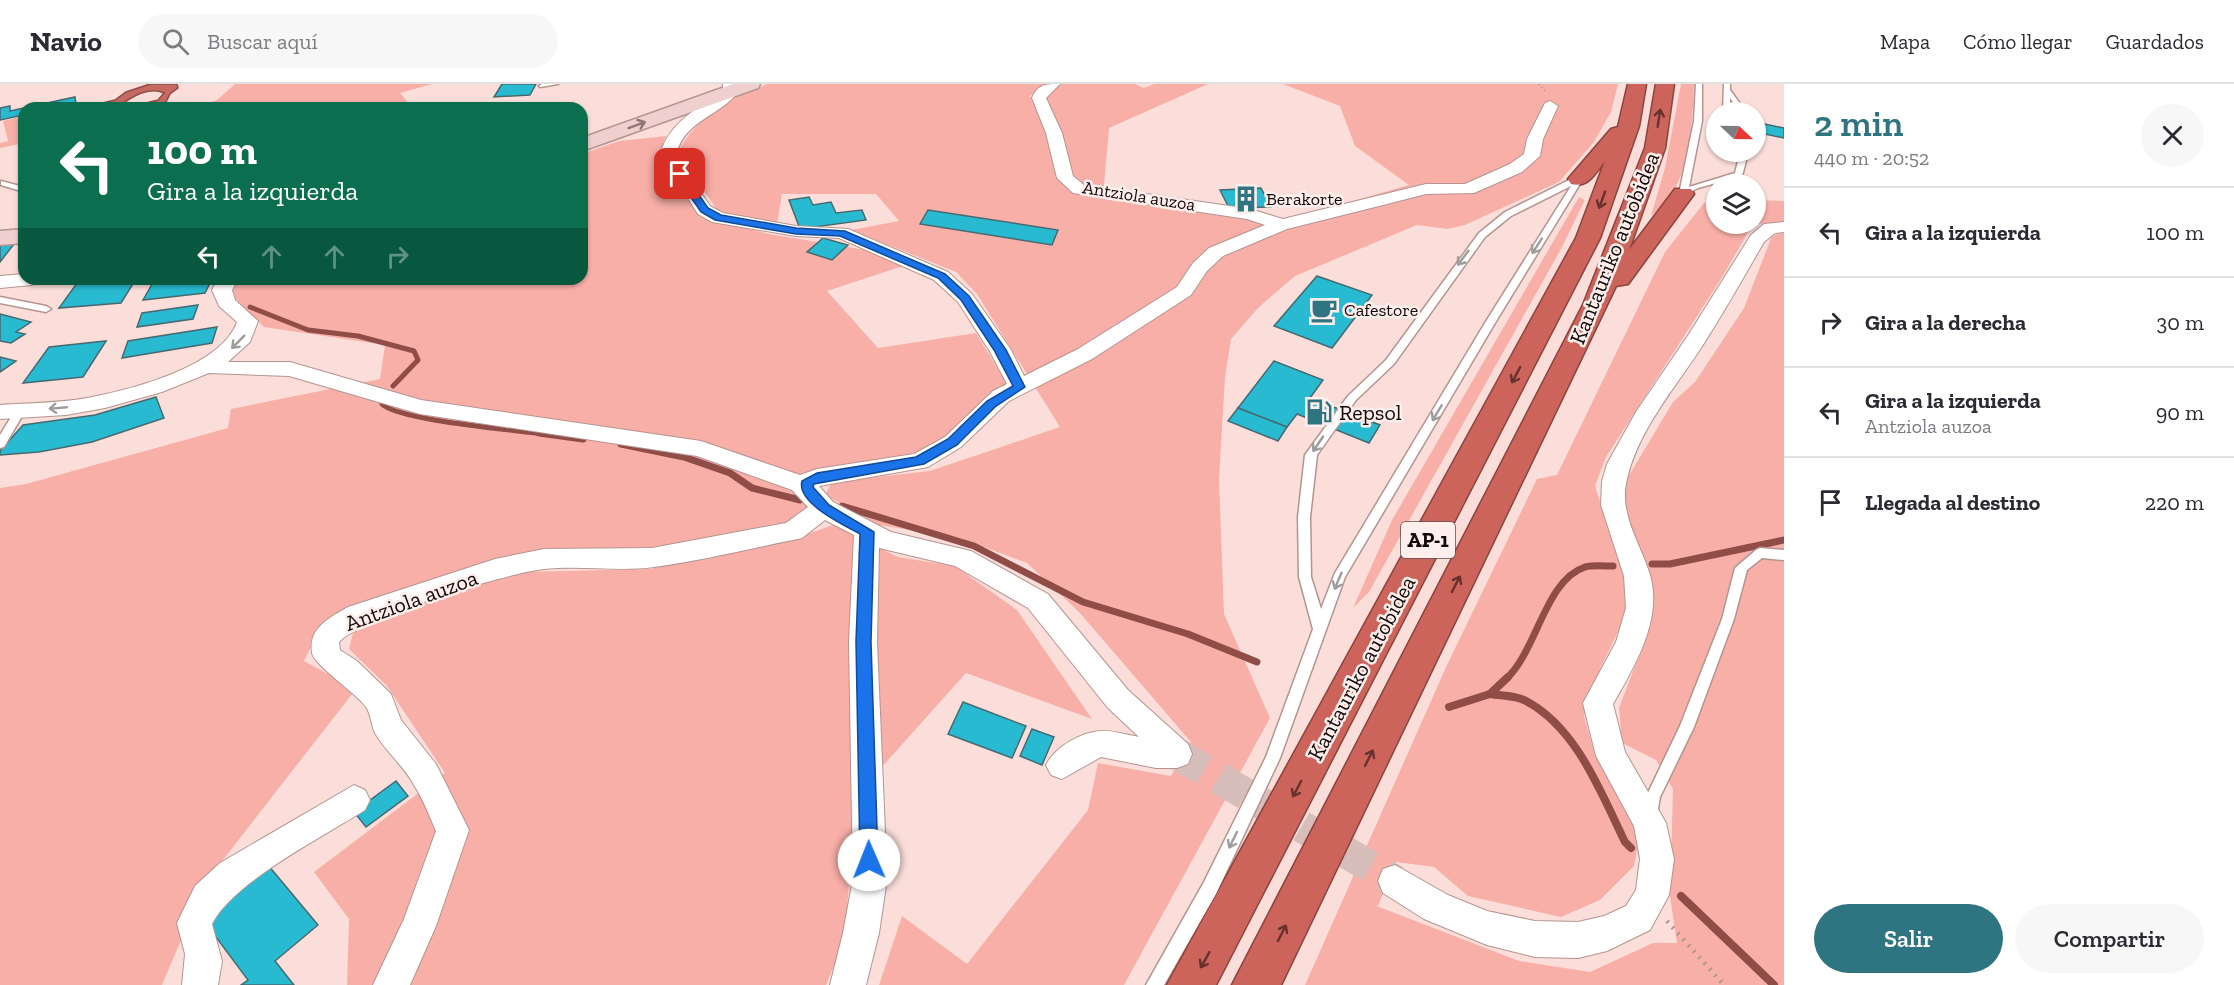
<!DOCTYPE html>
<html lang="es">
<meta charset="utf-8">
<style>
:root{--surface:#fff;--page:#f7f7f7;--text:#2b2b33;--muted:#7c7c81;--line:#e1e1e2;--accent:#2e7481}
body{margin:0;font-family:"Zilla Slab",serif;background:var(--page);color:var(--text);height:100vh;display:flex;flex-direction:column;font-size:22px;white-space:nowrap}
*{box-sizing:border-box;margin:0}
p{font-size:20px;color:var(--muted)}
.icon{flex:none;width:33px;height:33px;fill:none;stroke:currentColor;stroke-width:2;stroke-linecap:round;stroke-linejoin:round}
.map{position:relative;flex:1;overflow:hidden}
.side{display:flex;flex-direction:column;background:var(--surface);width:450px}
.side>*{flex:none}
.hud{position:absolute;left:18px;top:18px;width:570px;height:183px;border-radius:18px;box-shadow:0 2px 4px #0004;background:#0b6e4f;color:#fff;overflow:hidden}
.needle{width:39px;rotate:112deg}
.controls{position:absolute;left:1706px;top:18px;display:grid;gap:12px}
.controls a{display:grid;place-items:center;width:60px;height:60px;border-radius:50%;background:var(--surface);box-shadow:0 2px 4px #0004;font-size:30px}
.pin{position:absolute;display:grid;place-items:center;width:51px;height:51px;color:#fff;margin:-26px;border-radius:12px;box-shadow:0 3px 9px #0006}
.me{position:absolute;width:66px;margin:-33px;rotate:359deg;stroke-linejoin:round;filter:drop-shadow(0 0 4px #0008)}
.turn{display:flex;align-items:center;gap:21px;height:126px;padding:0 30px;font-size:27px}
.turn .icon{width:78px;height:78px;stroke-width:2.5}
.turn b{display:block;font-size:42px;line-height:51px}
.lanes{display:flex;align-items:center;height:57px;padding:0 30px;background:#0003;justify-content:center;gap:30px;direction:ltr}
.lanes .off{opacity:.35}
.round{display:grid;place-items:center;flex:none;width:63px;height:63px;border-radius:32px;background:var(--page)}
.headline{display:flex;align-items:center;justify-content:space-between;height:102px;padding:0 30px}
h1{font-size:36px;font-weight:600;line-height:45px;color:var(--accent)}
.primary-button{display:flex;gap:12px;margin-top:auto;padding:12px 30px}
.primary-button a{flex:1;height:69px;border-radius:36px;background:var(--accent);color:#fff;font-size:24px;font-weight:600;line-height:69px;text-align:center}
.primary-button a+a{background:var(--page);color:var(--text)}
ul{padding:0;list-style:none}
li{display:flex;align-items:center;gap:18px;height:90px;padding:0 30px;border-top:2px solid var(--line)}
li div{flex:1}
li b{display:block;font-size:22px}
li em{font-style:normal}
header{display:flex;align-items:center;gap:36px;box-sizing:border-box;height:84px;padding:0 30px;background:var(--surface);border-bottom:2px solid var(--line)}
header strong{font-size:28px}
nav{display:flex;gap:33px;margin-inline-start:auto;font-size:21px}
.search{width:420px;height:54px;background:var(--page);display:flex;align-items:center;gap:15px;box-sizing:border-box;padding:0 21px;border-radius:33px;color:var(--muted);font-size:22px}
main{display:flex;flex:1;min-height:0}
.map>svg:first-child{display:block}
.green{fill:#f8afa8}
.water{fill:#c56961;stroke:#904c46;stroke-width:1.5}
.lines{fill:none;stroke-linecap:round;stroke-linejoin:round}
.stream-far2{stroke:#904c46;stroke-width:5}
.stream-far1{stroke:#904c46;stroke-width:7}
.stream{stroke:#904c46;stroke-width:8}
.building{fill:#27bad0;stroke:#476a71;stroke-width:1.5}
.street-tunnel{stroke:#d8beba;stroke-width:32;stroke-dasharray:32 16;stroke-linecap:butt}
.lane-casing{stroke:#b59490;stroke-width:3}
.street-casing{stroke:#b59490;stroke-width:2}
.secondary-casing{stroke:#b59490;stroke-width:3}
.highway-casing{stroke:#8c443e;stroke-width:3}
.path-far1{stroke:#b09895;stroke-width:2;stroke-dasharray:1 3;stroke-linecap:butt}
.path{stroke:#b09895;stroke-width:4.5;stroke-dasharray:2 6;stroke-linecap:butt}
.lane{fill:#fff;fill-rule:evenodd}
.street{fill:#fff;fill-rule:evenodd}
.secondary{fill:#f0d0ce;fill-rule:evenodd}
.highway{fill:#cd645c;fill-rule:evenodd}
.oneway{stroke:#67312d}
.oneway2{stroke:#8d7674}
.oneway3{stroke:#a19c9c}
.route{fill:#1a73e8;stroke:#114b97;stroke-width:1.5}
.labels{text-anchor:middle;stroke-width:5;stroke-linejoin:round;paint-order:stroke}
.far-street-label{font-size:18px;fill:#140807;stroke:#feefed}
.far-poi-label{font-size:18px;fill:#140807;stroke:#feefed;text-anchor:start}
.shield{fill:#feefed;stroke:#5a4d4c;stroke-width:1.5}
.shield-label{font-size:21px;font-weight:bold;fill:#140807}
.street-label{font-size:22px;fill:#140807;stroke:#feefed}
.poi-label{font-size:22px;fill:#140807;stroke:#feefed;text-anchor:start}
</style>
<header>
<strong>Navio</strong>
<div class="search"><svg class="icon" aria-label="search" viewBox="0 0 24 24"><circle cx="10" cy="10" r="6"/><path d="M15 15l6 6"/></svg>Buscar aquí</div>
<nav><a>Mapa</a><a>Cómo llegar</a><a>Guardados</a></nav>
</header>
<main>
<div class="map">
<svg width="1784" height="901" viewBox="0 0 1784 901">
<rect width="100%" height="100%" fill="#fbdeda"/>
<!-- green -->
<g class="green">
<path d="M235 0H432L400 9 413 24H194L217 16Z"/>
<path d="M767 0H1045L1030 12 1040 31 1049 9 1062 0H1135L1144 4 1154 0H1208L1109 44 1103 113 1250 133 1270 141 1409 101 1355 62 1340 22 1283 0H1618L1611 28 1594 58 1559 98 1465 141 1447 145 1417 141 1295 192 1259 223 1231 255 1225 293 1219 395 1224 530 1270 634 1124 901H879L902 832 967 880 1088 726 1098 679 1171 692 1191 658 1079 528 1027 479 960 454 879 441 825 411 832 398 930 387 1060 343 977 210 956 188 851 146 899 137 876 110H782L777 140 741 134 718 127 677 69C698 31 728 15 767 0Z"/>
<path d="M1681 0H1694C1693 32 1690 84 1671 111 1666 119 1658 125 1651 132L1665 84Z"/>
<path d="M24 32V59L0 64V59L8 57 3 37Z"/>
<path d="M666 52 659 72 702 133 769 150 866 166 906 181 827 207 878 264 976 249 1007 300 933 363 888 377 799 390 798 413 810 423 790 440 653 465 525 469 315 555 304 577 356 605 205 799 162 901H0V404L26 400 228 344 231 325 380 295 385 261 264 243 228 207 234 195H582V70L619 57Z"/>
<path d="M1579 113 1585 116 1561 165 1369 508 1353 524 1392 436Z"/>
<path d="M1755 116 1784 117V138L1753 140 1721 195 1606 373 1595 402 1625 493 1626 531 1599 587 1584 632 1595 671 1640 748 1634 782 1600 816 1561 833 1468 812 1434 783 1396 778 1378 822 1374 821 1519 877 1590 888 1653 859H1677L1670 812 1673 705 1656 676 1622 659 1619 624 1651 540 1653 506 1623 419 1628 393 1673 318 1695 298 1744 224 1772 152 1784 148V901H1305L1447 581 1537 395 1557 391 1665 168 1704 119 1716 117V140H1755Z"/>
<path d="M833 441 898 473 955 482 1017 526 1092 635 966 589 855 713 845 855 826 901H347L349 835 314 788 445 689 387 602 349 565 354 545 377 532 519 488 651 485 730 465 799 453Z"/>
</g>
<!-- water -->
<path class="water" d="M150 0H177L178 4 170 10 166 18 153 24 130 23 158 16 164 9C147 1 129 15 116 24H81L115 16 126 8Z"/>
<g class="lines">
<!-- stream-far2 -->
<g class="stream-far2">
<path d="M250 223 308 246 358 252 414 267 418 276 393 302"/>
<path d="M382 320C399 337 519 346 550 351"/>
</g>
<!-- stream-far1 -->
<g class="stream-far1">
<path d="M539 349 583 355"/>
<path d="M621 360 684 373 730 389 752 404 800 416"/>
<path d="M842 422 974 462 1083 518 1188 550 1257 578"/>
<path d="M1652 480H1670L1784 456"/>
<path d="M1506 595C1537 567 1545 496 1585 483 1593 481 1605 482 1613 482"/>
</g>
<!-- stream -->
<g class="stream">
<path d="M1490 610C1502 612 1515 611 1526 617 1577 644 1601 709 1625 758L1631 764"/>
<path d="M1449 623 1490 610 1508 593"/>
<path d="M1681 812 1774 901"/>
</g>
</g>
<!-- building -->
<g class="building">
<path d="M502 0H536L530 11 494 13Z"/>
<path d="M75 13 76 20 59 24H24V31L0 36V24L10 22V27Z"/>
<path d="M1755 38 1784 44V54L1755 48Z"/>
<path d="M1261 104 1271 123 1229 124 1220 106Z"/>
<path d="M809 113 813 121 831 118 836 129 862 126 866 136 800 145 789 116Z"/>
<path d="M928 126 1058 146 1052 161 920 140Z"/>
<path d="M823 154 848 161 832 176 807 168Z"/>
<path d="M14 160 0 178V161Z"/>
<path d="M1317 192 1372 211 1332 264 1274 242Z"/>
<path d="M80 195H136L121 219 59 224Z"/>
<path d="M155 195H212L205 209 143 216Z"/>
<path d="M198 221 193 235 137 243 142 229Z"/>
<path d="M0 230 31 238 16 248 25 250 11 259 0 257Z"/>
<path d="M217 243 212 259 122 274 128 257Z"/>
<path d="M106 257 83 293 23 299 49 263Z"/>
<path d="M0 273 16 277 0 288Z"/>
<path d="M1274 277 1323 296 1310 314 1380 341 1369 359 1297 330 1287 343 1238 324Z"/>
<path d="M156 313 164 334 92 358 39 368 0 371V367L23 341 95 331Z"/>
<path d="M1238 324 1287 343 1278 357 1228 337Z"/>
<path d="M963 618 1026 642 1012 674 948 650Z"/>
<path d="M1032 645 1054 653 1042 681 1020 672Z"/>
<path d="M396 697 408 712 366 743 354 728Z"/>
<path d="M268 781 318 841 275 877 294 901H241L248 896 201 833Z"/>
</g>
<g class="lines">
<!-- street-tunnel -->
<path class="street-tunnel" d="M1177 670 1395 797"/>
<!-- lane casing -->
<g class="lane-casing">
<g id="lane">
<path d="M542 0H558L540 3 539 2Z"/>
<path d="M1696 0H1702V37L1689 103 1735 89 1738 77 1736 68H1742L1746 77 1742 92 1698 104 1683 112 1679 110 1694 37Z"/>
<path d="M1724 0H1730V6L1746 28H1740L1730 14V28H1723Z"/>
<path d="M1575 93 1583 95 1495 239 1345 493 1280 674 1216 810 1164 901H1146L1204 798 1266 673 1313 545 1299 493 1298 433 1305 371 1348 312 1386 276 1479 149 1505 128ZM1571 102 1485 239 1335 489 1321 525 1311 493 1310 433 1317 371 1356 316 1394 280 1485 153 1511 132Z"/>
<path d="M1 97 24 103V108L1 101Z"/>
<path d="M0 213 46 222 51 225 46 228 0 219Z"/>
<path d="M20 324 25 327 4 363 0 364V351L16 325Z"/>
<path d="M1760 464 1784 466V476L1762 474 1747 486 1734 535 1694 643 1660 713 1656 737 1651 739 1646 737 1643 732 1646 713 1680 642 1722 535 1735 484 1756 466Z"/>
</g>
</g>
<!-- street casing -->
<g class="street-casing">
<g id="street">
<path d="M723 0H737L739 7C720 33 683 36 676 72L710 122 723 129 796 142 848 145 948 188 972 210 1011 266 1024 292 1078 265 1177 203 1193 179 1209 164 1265 141 1247 135 1073 109 1057 94 1046 49 1032 14C1038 0 1046 0 1060 0L1046 14 1062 49 1073 92 1084 101 1250 125 1283 135 1426 100H1465L1510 80 1524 70 1527 55 1545 19 1550 17 1558 22 1543 55 1540 72 1522 88 1474 109 1426 110 1383 121 1287 145 1223 172 1207 187 1191 211 1092 275 1009 317 961 363 928 383 819 402 833 418 891 448 971 467 1048 510 1128 606 1188 660 1192 670 1188 680 1177 684H1156L1101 673 1062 695 1051 691 1046 681C1055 663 1081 648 1101 647 1112 646 1127 651 1139 653L1108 624 1028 524 955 482 879 464 877 558 887 795 879 849 866 901H830L843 849 853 795 849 558 854 451 825 436 802 454 793 456C747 465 700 477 654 483 618 488 580 481 544 485 507 489 362 533 339 558L340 566 357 577 391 610 401 636 436 680 469 746 436 842 410 901H373L404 835 436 747C429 731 423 715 414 701 404 682 386 668 375 649 371 641 371 630 366 623 356 609 313 580 312 569 308 544 329 534 348 523L495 475 544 465 652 464 786 439 808 423 792 406 697 372 420 330 289 292 209 289 162 308 105 324 66 331 0 335V321C29 319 58 319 87 314 130 306 221 283 237 238L219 222 212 206 218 195H238L232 206 235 216 258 237 250 258 228 278H290L421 316 701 357 800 391 817 385 914 370 945 353 993 307 1007 300 989 266 958 218 934 196 839 154 796 152 712 138 698 130 660 72C667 40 697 24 723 8Z"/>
<path d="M1784 138V148L1775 149 1764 158C1743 194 1723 230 1701 264 1674 305 1638 347 1627 395 1618 430 1641 460 1650 491 1663 536 1634 583 1613 620L1625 668 1666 739 1674 775 1669 811 1650 846 1607 867 1578 874 1535 873 1487 861 1424 835 1383 809 1378 797 1383 785 1395 781 1448 811 1487 827 1535 837 1578 838 1604 832 1626 822 1636 806 1640 775 1634 742 1596 672 1583 619 1616 558 1626 524 1624 492 1601 421 1602 397 1607 380 1636 328 1689 250 1751 151 1764 140Z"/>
<path d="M24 190V195H42L32 201 0 204V192Z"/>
<path d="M354 701 365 706 370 716 365 726C323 753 233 798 212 840L222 877 218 901H182L185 870 177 839 195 802 220 779Z"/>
</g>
</g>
<!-- secondary casing -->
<g class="secondary-casing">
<g id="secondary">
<path d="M733 0H760L758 4 582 67V54Z"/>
<path d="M24 145V159L0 161V147Z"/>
</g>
</g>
<!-- highway casing -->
<g class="highway-casing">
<g id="highway">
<path d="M1628 0H1646L1639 42 1600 154 1216 901H1167L1576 154 1605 77C1595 89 1589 104 1571 100L1568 95 1611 45 1618 43Z"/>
<path d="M1656 0H1674L1665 64 1629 166 1675 105H1691L1694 110 1628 200 1616 202 1281 901H1232L1583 221 1645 64Z"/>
</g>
</g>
<!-- path-far1 -->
<path class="path-far1" d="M1539 0 1545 7"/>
<!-- path -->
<path class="path" d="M1667 837 1724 901"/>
<!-- lane -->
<use href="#lane" class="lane"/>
<!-- street -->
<use href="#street" class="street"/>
<!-- secondary -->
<use href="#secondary" class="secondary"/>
<!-- highway -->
<use href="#highway" class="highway"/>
</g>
<!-- one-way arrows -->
<defs><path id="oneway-shaft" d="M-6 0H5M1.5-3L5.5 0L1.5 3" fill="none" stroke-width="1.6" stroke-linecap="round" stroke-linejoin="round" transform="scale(1.5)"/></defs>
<g class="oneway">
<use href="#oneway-shaft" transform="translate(1659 34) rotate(-81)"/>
<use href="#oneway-shaft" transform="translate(1602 116) rotate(110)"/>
<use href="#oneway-shaft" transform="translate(1516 291) rotate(118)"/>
<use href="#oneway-shaft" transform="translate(1456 500) rotate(-63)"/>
<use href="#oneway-shaft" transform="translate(1369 674) rotate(-63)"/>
<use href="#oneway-shaft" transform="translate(1297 705) rotate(118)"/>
<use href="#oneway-shaft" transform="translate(1282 849) rotate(-63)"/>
<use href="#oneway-shaft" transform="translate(1205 876) rotate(119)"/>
</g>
<use class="oneway2" href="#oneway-shaft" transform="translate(637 41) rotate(-20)"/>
<g class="oneway3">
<use href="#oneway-shaft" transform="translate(1537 162) rotate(123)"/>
<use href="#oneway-shaft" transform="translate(1463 174) rotate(127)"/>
<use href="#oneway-shaft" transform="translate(238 258) rotate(135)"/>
<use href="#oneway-shaft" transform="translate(58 324) rotate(175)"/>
<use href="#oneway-shaft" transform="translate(1437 329) rotate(121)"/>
<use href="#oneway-shaft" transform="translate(1318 360) rotate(124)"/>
<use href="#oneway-shaft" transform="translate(1338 497) rotate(113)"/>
<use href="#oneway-shaft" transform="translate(1233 756) rotate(116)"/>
</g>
<!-- route -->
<path class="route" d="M677 88H683L708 124 721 131 796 144 845 147 945 190 969 212 1006 266 1025 303 996 322 957 361 924 380 814 400 813 403 829 421 874 448 871 558 878 776 876 782 869 784 863 782 860 776 856 558 860 450C844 441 796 419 802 397L817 389 916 373 948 355 987 317 1013 302 994 266 961 216 938 194 840 152 796 150 715 136 701 128 675 90Z"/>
<!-- icons -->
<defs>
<g id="building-bare" transform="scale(2.07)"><path d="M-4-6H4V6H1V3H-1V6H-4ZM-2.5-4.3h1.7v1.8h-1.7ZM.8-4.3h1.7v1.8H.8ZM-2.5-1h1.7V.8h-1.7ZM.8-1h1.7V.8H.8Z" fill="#2e7481" stroke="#feefed" stroke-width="2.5" paint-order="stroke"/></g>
<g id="cafe-bare" transform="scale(2.07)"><path d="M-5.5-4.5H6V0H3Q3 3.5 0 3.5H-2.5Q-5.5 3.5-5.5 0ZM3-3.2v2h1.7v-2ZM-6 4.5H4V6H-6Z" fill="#2e7481" stroke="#feefed" stroke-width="2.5" paint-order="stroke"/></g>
<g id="fuel-bare" transform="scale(2.07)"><path d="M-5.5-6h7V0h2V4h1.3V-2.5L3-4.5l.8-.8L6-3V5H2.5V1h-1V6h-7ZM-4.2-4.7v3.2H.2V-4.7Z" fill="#2e7481" stroke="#feefed" stroke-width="2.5" paint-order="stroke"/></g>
</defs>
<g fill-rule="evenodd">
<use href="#building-bare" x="1246" y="115"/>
<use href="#cafe-bare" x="1324" y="226"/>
<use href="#fuel-bare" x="1319" y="328"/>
</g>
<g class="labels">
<!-- far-street labels -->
<g class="far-street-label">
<text transform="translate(1139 112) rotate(9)" y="6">Antziola auzoa</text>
</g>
<!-- far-poi labels -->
<g class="far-poi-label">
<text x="1266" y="121">Berakorte</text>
<text x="1344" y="232">Cafestore</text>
</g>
<!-- shield labels -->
<rect class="shield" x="1401" y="438" width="54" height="36" rx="4.5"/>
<g class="shield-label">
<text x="1428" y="463">AP-1</text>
</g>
<!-- street labels -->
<g class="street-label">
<text transform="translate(1614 164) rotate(-68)" y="8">Kantauriko autobidea</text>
<text transform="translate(411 516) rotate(-20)" y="8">Antziola auzoa</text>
<text transform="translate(1361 584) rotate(-62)" y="8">Kantauriko autobidea</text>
</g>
<!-- poi labels -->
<g class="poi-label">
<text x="1339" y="336">Repsol</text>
</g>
</g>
</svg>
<div class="controls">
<a><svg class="needle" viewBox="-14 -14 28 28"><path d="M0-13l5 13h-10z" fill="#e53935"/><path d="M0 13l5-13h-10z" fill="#7c7c81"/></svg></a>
<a><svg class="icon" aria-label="layers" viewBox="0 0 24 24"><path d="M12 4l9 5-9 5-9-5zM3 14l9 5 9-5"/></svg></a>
</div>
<div class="pin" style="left:680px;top:90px;background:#d93025"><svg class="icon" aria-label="arrive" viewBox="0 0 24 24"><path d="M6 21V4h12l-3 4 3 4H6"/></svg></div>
<svg class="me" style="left:869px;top:776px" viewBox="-20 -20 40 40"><circle r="19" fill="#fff"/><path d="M0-13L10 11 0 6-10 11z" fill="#1a73e8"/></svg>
<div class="hud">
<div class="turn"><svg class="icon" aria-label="left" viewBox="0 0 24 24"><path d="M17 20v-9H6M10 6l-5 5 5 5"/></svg><div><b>100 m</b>Gira a la izquierda</div></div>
<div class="lanes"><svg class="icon" aria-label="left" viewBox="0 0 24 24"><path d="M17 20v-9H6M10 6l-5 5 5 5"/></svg><svg class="icon off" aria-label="ahead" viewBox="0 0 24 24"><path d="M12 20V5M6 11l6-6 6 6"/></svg><svg class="icon off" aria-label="ahead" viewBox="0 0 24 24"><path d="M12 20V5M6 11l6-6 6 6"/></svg><svg class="icon off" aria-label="right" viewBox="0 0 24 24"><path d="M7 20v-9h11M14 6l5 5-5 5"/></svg></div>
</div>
</div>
<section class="side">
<div class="headline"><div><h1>2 min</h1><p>440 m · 20:52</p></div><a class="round"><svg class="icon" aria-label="close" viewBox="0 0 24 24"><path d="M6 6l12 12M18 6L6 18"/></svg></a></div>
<ul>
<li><svg class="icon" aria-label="left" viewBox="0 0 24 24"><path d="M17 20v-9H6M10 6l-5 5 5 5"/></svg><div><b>Gira a la izquierda</b></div><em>100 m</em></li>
<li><svg class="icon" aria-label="right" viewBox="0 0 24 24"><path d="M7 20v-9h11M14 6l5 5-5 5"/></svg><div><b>Gira a la derecha</b></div><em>30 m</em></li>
<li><svg class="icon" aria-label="left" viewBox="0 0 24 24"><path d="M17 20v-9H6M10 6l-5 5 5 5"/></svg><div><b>Gira a la izquierda</b><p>Antziola auzoa</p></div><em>90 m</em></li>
<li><svg class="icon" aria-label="arrive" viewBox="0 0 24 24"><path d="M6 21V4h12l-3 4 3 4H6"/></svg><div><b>Llegada al destino</b></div><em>220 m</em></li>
</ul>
<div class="primary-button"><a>Salir</a><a>Compartir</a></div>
</section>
</main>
